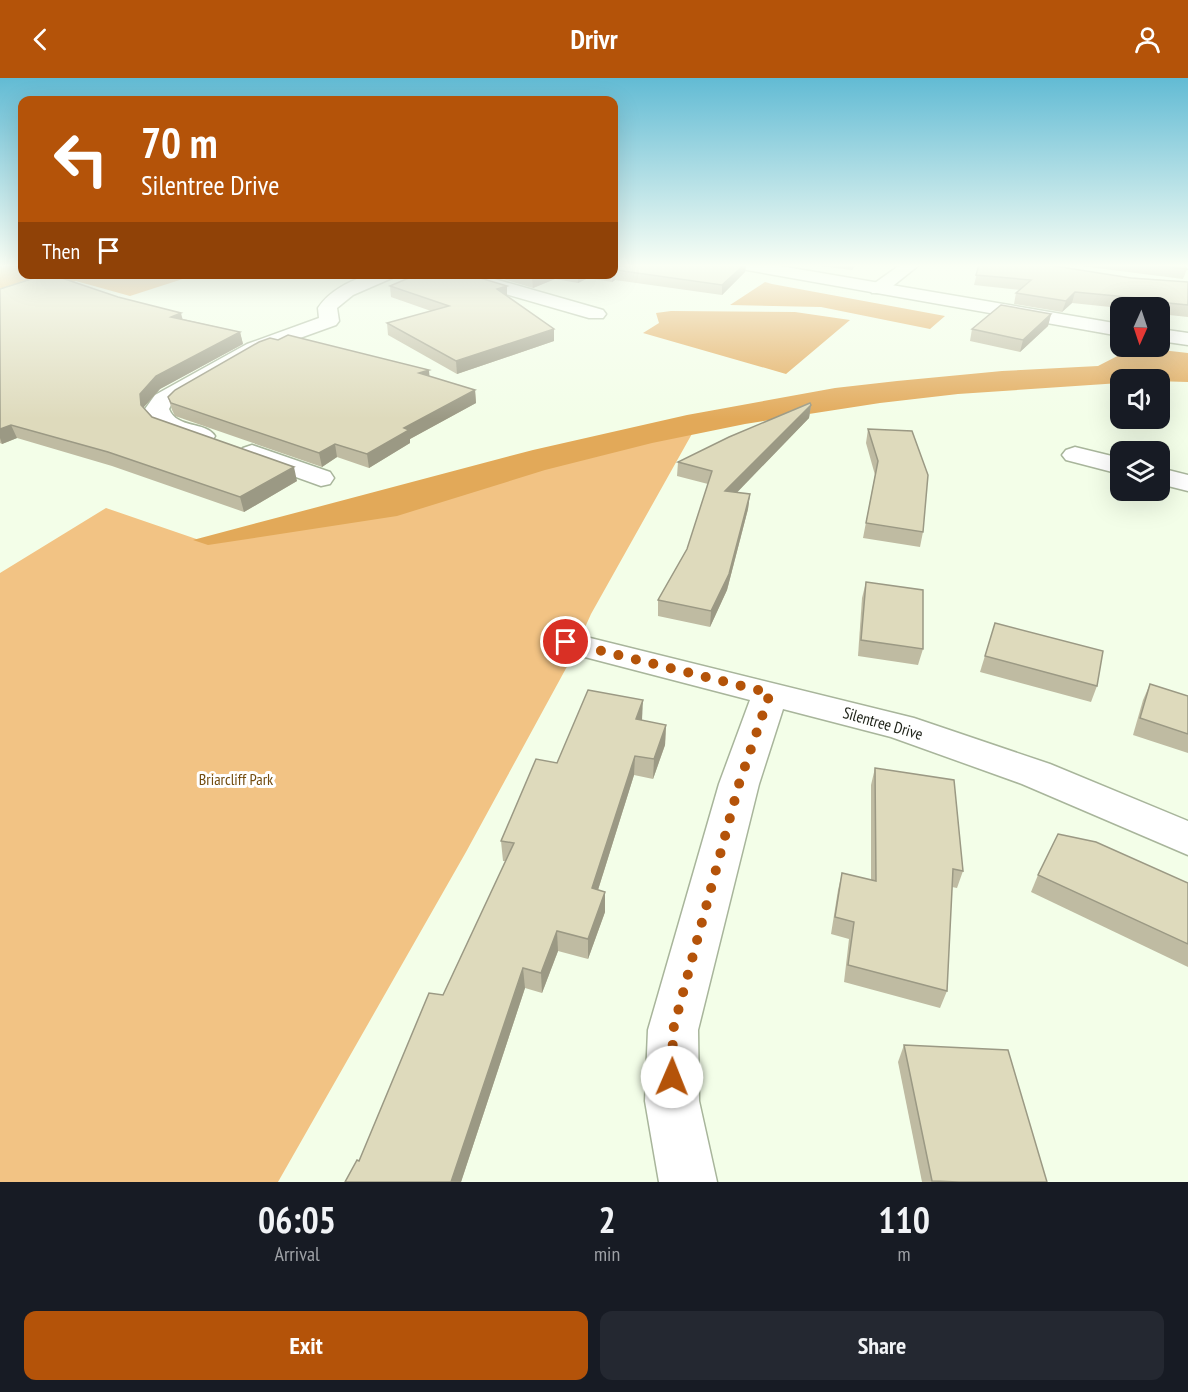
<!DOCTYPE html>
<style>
:root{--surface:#171b24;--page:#242831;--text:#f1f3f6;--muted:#9ea1a6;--accent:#b45309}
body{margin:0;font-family:"PT Sans Narrow",sans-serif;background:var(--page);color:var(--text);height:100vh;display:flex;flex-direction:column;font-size:22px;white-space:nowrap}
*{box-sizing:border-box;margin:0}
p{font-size:20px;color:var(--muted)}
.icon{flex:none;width:33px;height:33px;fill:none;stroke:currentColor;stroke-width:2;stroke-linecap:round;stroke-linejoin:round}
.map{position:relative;height:1104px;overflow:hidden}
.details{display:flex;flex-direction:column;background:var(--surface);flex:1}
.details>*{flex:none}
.banner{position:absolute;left:18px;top:18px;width:600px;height:183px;border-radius:12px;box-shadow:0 6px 24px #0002;background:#b45309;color:#fff;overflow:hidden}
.needle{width:39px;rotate:183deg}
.fabs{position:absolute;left:1110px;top:219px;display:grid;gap:12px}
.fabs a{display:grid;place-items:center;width:60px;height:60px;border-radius:12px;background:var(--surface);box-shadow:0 6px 24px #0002;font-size:30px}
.pin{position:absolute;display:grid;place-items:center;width:51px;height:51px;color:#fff;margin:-26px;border:3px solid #fff;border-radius:50%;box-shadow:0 2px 6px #0007}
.me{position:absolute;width:66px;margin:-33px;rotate:1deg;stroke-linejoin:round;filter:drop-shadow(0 0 4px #0008)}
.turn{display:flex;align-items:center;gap:21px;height:126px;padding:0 24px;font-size:27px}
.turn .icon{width:78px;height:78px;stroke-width:2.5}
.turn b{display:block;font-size:42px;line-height:51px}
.then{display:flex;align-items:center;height:57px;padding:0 24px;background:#0003;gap:12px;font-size:22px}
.eta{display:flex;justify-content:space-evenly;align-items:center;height:102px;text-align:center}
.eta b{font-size:36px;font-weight:700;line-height:42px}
.action{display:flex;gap:12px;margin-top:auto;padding:12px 24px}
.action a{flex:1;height:69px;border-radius:12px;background:var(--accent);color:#fff;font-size:24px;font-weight:700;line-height:69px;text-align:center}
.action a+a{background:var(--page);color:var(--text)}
header{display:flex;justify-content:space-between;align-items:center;height:78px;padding:0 24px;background:var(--accent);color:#fff;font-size:27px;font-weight:700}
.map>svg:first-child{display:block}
.green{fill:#f2c384}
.forest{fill:#e2a959}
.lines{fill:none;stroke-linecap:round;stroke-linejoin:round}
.minor-casing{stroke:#a8b59b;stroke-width:3}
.tertiary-casing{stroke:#a8b59b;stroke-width:3}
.minor{fill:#fff;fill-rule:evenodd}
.tertiary{fill:#fff;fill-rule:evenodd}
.wall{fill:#bfbba2}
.shaded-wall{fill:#9b9984}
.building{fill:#dedabc;stroke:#9b9984;stroke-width:1.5}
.route{stroke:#b45309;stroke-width:10;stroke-dasharray:0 18}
.labels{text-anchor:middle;stroke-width:6;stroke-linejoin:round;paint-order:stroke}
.street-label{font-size:16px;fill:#20241a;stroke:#fff}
.park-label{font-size:16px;fill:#724c0f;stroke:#fff}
</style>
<header><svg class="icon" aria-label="back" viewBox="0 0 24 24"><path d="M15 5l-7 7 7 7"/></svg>Drivr<svg class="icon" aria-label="person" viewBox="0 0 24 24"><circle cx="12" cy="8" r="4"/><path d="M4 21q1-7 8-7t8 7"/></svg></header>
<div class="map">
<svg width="1188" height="1104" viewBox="0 0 1188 1104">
<rect width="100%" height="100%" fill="#f3fee8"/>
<!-- green -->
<path class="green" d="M693 354 591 536 570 583 466 774 278 1104H0V495L106 430 208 465 545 390Z"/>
<!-- forest -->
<g class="forest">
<path d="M0 187 22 188V196L59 198 195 197 130 218 76 203 0 226Z"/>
<path d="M765 204 772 206 945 238 930 251 821 229 730 227Z"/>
<path d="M671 233 795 234 850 242 786 296 643 255 659 245 656 235Z"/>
<path d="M1135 269 1188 275V304L1120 302V305L958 316 880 325 745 346 652 365 545 392 397 438 208 467 193 462 533 372 687 337 835 310 897 303 1002 293 1098 288Z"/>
</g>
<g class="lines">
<!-- minor casing -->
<g class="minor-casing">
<g id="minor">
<path d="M900 187H919L884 215H872L869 211 872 207Z"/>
<path d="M369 196H394L392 200 353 217 337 230 339 243 336 247 261 274 171 327 169 331C177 351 205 343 215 358L212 363C188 369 154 354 145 331L155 317 247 266 319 240 318 230C330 212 349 204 369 196Z"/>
<path d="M448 196H477L603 232 606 236 603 240H589L450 200Z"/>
<path d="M252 367 330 394 334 400 330 406 321 408 243 380 239 375 243 370Z"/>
<path d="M1075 369 1120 380V396L1066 382 1062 377 1066 372Z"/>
<path d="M1160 390 1188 397V413L1160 406Z"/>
<path d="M566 554 914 640 1050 686 1188 743V777L1022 706 891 659 783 631 759 706 698 952 699 1023 717 1104H659L645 1023 648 952 719 706 750 622 554 571 549 564 554 557Z"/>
</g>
</g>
<!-- tertiary casing -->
<g class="tertiary-casing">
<g id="tertiary">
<path d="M738 187H774L1120 246V258L747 192 741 191Z"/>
<path d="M1160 251 1188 255V267L1160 263Z"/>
</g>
</g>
<!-- minor -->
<use href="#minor" class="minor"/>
<!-- tertiary -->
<use href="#tertiary" class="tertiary"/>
</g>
<!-- wall -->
<g class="wall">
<path d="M614 187H746L745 194 722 217 615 202 612 204 588 200 578 205 555 201 533 210 487 196H614Z"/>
<path d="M821 187H856L852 192 820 188Z"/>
<path d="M979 187 1188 204V239L1160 236V230H1120L1072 225 1062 234 1014 226 1016 215 1020 212 974 207Z"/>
<path d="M1073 187H1184L1187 191 1183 201Z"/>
<path d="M390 208H507V219L554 251V263L457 296 388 257 387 245 431 233 391 219Z"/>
<path d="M0 211 183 241 240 254 243 266 160 311 143 330 152 339 297 403 244 434 112 388 17 360 2 366 0 365Z"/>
<path d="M1051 236 1048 248 1020 274 970 263 972 251Z"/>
<path d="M430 299 475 312 476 325 410 361V365L369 390 337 379 322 389 175 338 172 332 168 319Z"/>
<path d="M811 327 809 340 736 415 750 416 748 431 727 512 710 549 658 538V522L687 471 708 406 677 398 678 384Z"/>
<path d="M868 351 923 454 920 469 863 460 875 397 866 365Z"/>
<path d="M866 504 923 571 918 587 858 578 862 520Z"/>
<path d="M995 545 1097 608 1091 624 980 594Z"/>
<path d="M1150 606 1188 618V675L1133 657 1143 622Z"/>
<path d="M642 643 666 647 665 667 653 701 634 697 598 812 605 814V834L588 881 558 873 542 915 525 910 461 1104H345L359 1083 443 917 506 783H503L501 763 557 685Z"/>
<path d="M875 690 963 793 957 810 952 809 947 913 940 930 844 904 849 861 831 856 838 812 842 795 871 802V707Z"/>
<path d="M1038 797 1188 805V889L1031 814Z"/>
<path d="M904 967 1047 1104H922L898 984Z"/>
</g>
<!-- shaded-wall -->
<g class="shaded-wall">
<path d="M744 187H746L745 194 722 217V207Z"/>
<path d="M616 192 615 202 612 204V196H614V193Z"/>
<path d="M541 196H555V201L533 210 532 200Z"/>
<path d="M578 196H588V200L578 205Z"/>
<path d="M507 208V219L497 211Z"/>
<path d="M1075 214 1072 225 1062 234 1066 223Z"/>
<path d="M181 235 184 247 171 239Z"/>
<path d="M1051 236 1048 248 1020 274 1023 262Z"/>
<path d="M554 251V263L457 296 456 283Z"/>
<path d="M240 254 243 266 160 311 143 330 141 327 140 316 156 298Z"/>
<path d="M429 292 430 305 419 295Z"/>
<path d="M475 312 476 325 410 361V365L369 390 367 376 404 350Z"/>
<path d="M811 327 809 340 724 428 725 413Z"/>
<path d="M11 347 17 360 2 366 0 360V351Z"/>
<path d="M335 366 337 379 322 389 319 375Z"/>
<path d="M294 389 297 403 244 434 240 419Z"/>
<path d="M750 416 748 431 727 512 710 549 711 533Z"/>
<path d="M643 622 642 642 635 661 636 641Z"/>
<path d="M666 647 665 667 653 701 654 681Z"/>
<path d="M635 678 634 697 592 831V810Z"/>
<path d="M605 814V834L588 881V861Z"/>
<path d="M557 853 558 873 542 915 541 895Z"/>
<path d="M523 890 525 910 461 1104H451Z"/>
</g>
<!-- building -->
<g class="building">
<path d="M614 187H744L722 207 616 192 614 193Z"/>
<path d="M979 187H1048L1131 200 1188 204V227L1148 223V221L1075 214 1066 223 1016 215 1031 202 976 197Z"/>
<path d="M1154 187H1184L1187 191Z"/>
<path d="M47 196H50L118 219 181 235 171 239 240 254 156 298 140 316 141 327 152 339 294 389 240 419 108 374 11 347 0 351V211Z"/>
<path d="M418 196H467L507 208 497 211 554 251 456 283 387 245 449 228 390 208Z"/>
<path d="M521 196H541L532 200Z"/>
<path d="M1001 227 1051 236 1023 262 972 251Z"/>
<path d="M288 257 429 292 419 295 475 312 404 350 409 352 367 376 335 366 319 375 171 325 168 319 175 312 259 264 270 260 278 262Z"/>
<path d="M810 325 811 327 725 413 750 416 729 496 711 533 658 522 687 471 712 393 678 384 729 359Z"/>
<path d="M868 351 912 353 928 397 923 454 866 445 878 383Z"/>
<path d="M866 504 923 512V571L861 562Z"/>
<path d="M995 545 1103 573 1097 608 985 578Z"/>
<path d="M1150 606 1188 618V656L1140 640Z"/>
<path d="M588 612 643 622 636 641 666 647 654 681 635 678 592 810 605 814 588 861 557 853 541 895 523 890 451 1104H345L357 1082 359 1083 429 915 443 917 514 765 501 763 536 681 557 685Z"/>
<path d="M875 690 954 702 963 793 953 791 947 913 848 887 854 844 835 839 842 795 876 803Z"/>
<path d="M1058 756 1096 764 1188 805V866L1038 797Z"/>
<path d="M904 967 1008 972 1047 1104H959L932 1103Z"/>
</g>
<!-- sky -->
<linearGradient id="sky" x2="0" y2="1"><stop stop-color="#62bbd4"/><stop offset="0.55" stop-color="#fafff5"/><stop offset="1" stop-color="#fafff5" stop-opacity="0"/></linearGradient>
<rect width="1188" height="341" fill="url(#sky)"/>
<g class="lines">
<!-- route -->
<path class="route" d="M566 564 770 615 739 706 673 952 672 999"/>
</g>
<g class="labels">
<!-- street labels -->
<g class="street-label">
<text transform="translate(883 645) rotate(16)" y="6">Silentree Drive</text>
</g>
<!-- park labels -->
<g class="park-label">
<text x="236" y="707">Briarcliff Park</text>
</g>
</g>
</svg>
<div class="fabs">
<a><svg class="needle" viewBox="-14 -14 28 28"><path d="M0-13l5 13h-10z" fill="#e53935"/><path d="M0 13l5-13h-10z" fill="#9ea1a6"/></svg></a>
<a><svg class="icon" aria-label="sound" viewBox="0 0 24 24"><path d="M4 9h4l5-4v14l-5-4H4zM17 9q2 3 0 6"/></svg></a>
<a><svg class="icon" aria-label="layers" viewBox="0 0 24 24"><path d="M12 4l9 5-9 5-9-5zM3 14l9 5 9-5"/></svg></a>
</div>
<div class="pin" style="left:566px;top:564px;background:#d93025"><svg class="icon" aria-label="arrive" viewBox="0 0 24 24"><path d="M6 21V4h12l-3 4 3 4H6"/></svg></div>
<svg class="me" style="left:672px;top:999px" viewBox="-20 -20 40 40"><circle r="19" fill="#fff"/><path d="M0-13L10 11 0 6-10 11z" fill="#b45309"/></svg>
<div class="banner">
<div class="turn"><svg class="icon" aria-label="left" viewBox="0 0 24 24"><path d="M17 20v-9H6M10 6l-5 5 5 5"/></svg><div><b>70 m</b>Silentree Drive</div></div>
<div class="then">Then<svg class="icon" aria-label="arrive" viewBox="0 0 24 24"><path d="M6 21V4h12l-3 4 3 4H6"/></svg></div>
</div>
</div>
<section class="details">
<div class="eta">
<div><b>06:05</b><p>Arrival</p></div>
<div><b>2</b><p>min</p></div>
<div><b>110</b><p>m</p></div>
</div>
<div class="action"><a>Exit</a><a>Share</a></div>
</section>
